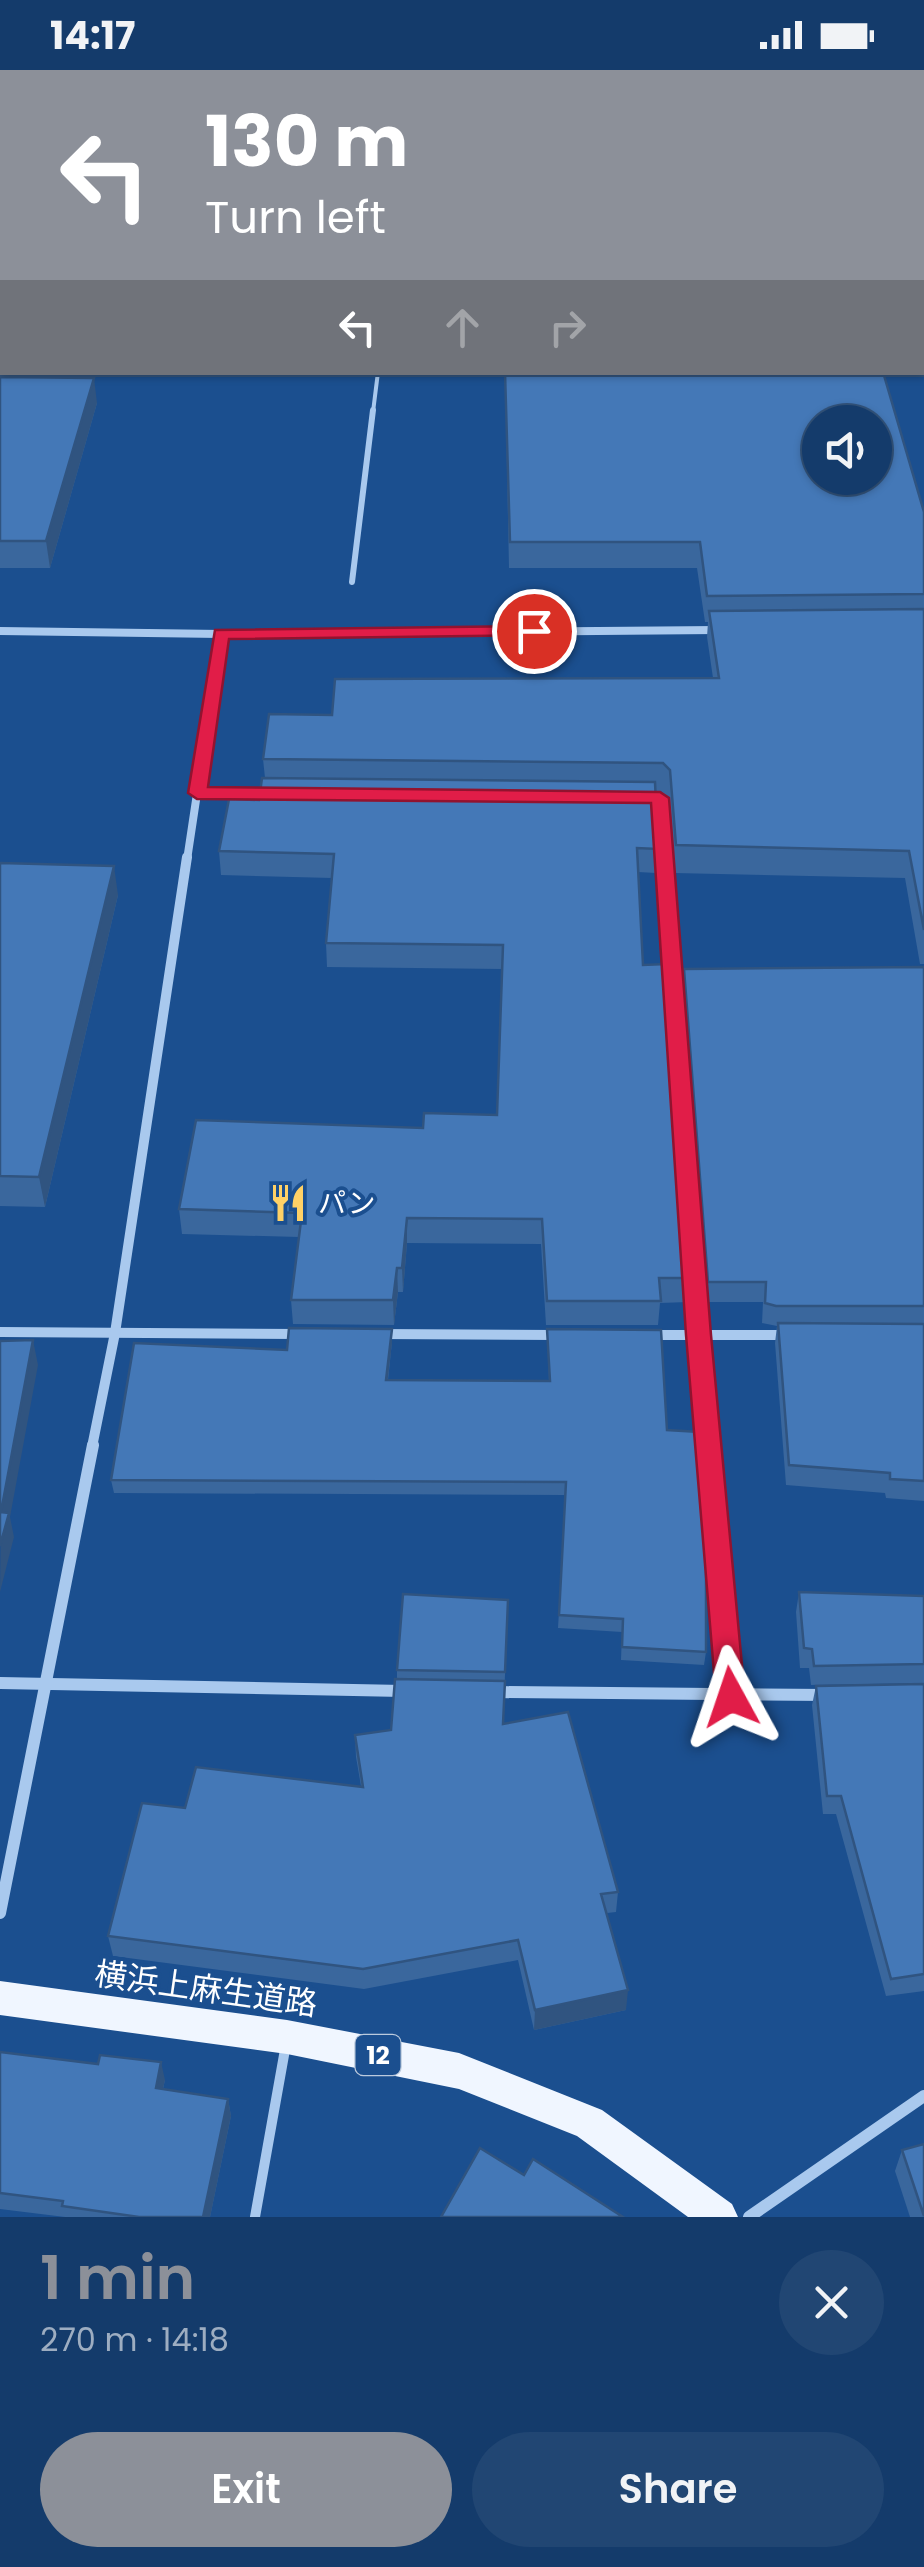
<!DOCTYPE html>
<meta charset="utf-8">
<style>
:root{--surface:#143b6b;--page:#214673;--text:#f1f3f6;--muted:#9dadc1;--line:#33557e;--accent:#8c9099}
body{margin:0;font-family:Poppins,"Noto Sans JP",sans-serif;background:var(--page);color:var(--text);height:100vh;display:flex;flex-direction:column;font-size:38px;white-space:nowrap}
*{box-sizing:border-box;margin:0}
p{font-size:32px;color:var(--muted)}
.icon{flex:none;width:55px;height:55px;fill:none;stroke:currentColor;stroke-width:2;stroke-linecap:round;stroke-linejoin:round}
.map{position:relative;height:2147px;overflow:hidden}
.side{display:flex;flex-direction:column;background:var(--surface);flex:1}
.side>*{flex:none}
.hud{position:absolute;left:0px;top:0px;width:925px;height:305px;box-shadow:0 2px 8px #0004,0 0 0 2px var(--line);background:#8c9099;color:#fff;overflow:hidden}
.fabs{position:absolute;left:802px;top:335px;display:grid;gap:20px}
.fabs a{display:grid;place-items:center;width:90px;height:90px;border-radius:50%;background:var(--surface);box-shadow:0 2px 8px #0004,0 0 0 2px var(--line);font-size:50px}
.pin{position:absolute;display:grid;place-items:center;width:85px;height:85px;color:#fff;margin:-42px;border:5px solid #fff;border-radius:50%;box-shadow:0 2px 10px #0007}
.me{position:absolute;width:110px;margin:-55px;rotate:355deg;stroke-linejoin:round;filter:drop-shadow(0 0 8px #0008)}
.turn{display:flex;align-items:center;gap:35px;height:210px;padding:0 40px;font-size:45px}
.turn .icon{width:130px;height:130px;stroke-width:2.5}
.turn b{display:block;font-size:70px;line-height:85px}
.lanes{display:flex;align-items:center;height:95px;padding:0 40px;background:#0003;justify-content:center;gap:50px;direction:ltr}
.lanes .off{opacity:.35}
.round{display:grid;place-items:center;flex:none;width:105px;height:105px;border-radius:52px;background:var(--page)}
.overview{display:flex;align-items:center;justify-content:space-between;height:170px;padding:0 40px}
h1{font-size:60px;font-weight:600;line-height:75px;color:var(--accent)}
.action{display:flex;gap:20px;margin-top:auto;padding:20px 40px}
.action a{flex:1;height:115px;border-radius:60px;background:var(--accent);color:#fff;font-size:40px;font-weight:600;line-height:115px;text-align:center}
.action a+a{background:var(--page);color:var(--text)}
.status{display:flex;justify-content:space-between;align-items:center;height:70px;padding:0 50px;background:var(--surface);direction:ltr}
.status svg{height:28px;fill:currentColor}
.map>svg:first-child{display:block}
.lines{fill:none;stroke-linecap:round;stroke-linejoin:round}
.stream{fill:#9cc4f0;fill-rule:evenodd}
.service-far2{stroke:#a9c9ee;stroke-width:4}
.service-far1{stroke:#a9c9ee;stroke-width:6}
.service{stroke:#a9c9ee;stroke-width:10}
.minor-far3{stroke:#a9c9ee;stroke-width:6}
.minor-far2{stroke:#a9c9ee;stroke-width:8}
.minor-far1{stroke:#a9c9ee;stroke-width:10}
.minor{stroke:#a9c9ee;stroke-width:12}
.primary{fill:#f0f6ff;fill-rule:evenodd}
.wall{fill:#3a679d}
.shaded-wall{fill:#305480}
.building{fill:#4478b7;stroke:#305480;stroke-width:2.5;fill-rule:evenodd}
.route{fill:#e11d48;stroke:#92132f;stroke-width:2.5}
.labels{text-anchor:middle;stroke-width:8;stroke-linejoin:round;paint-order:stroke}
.shield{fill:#1b4f8f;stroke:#bbcadd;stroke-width:2.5}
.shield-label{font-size:25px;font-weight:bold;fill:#fff}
.poi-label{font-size:28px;fill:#fff;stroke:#1b4f8f;text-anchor:start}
.near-street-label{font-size:32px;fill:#fff;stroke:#1b4f8f}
</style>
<div class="status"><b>14:17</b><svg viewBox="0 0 49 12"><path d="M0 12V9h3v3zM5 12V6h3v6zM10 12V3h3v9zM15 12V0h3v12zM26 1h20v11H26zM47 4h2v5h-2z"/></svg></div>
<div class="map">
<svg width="924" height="2147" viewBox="0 0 924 2147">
<rect width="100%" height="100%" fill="#1b4f8f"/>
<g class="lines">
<!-- stream -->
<g class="stream">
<path d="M876 0H886L887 2H877Z"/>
<rect x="922" y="104" width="2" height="10"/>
</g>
<!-- service-far2 -->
<path class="service-far2" d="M373 342 378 302"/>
<!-- service-far1 -->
<path class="service-far1" d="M352 512 373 340"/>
<!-- service -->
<path class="service" d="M255 2147 286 1974"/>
<!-- minor-far3 -->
<path class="minor-far3" d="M922 164 924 169"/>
<!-- minor-far2 -->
<g class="minor-far2">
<path d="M0 561 221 564 718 560"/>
<path d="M197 723 271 724"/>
<path d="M643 728H660L664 790"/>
<path d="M187 790 221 564"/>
</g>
<!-- minor-far1 -->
<g class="minor-far1">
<path d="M664 787 708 1377"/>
<path d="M0 1262 298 1264"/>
<path d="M380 1264 558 1265"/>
<path d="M650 1265H788"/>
<path d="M92 1377 115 1263 187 787"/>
</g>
<!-- minor -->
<g class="minor">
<path d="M708 1375 731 1627"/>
<path d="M0 1613 403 1621"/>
<path d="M495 1622 828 1625"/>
<path d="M0 1843 93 1375"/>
<path d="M749 2147 924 2026"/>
</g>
<!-- primary -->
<path class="primary" d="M0 1911 287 1950 459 1983 602 2040 732 2134 738 2147H688L577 2066 459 2019 287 1984 0 1945Z"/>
</g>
<!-- wall -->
<g class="wall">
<path d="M505 302H883L924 442V894H920L905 808 674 803 667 728 661 721H655L658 779 656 803 638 802 643 895 691 1208 688 1232 660 1233 658 1255H546L541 1174 407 1173 403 1222H398L394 1255 293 1254 291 1230 299 1167 182 1164 179 1139 423 1058 497 1045 502 899 327 897 326 873 332 808 221 805 219 781 259 730 265 708 263 689 332 645 713 608 707 567 708 552H705L697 498H509Z"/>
<path d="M0 307 97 333 50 498H0Z"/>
<path d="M0 793 118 825 45 1137 0 1136Z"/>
<path d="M924 897V1431L886 1428 885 1423 786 1415 775 1273 777 1256 762 1253 763 1232H706L683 919 684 899Z"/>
<path d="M547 1259 667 1360 706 1582 704 1595 621 1590 622 1562 558 1558 566 1425 114 1423 111 1410 287 1280 392 1272 388 1310 549 1311Z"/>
<path d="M799 1522 924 1526V1613L811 1615 809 1598H800L796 1542Z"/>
<path d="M508 1530 503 1654 618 1822 616 1842 607 1843 626 1940 534 1960 518 1890 364 1919 113 1886 108 1866 185 1738 361 1716 356 1687 355 1665 391 1660 397 1609V1600Z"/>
<path d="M924 1614V1921L886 1926 836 1744H823L812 1635 816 1616Z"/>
<path d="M0 1982 165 2010 163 2019 228 2029 231 2046 210 2147H65L0 2139Z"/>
<path d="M902 2080 924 2147H910L895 2101Z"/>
</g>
<!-- shaded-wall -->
<g class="shaded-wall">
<path d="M2 226V260L0 267V232Z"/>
<path d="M94 308 97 333 50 498 46 471Z"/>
<path d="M114 796 118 825 45 1137 39 1107Z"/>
<path d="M407 1148V1173L403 1222 402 1198Z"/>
<path d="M397 1198 398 1222 394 1255 393 1230Z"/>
<path d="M392 1259V1272L386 1323V1310Z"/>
<path d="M33 1270 38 1295 10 1447 14 1467 0 1522 1 1442Z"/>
<path d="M628 1920 626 1940 534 1960 535 1940Z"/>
<path d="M161 1992 165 2010 159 2035 156 2018Z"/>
<path d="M228 2029 231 2046 210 2147H203Z"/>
</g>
<!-- building -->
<g class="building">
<path d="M443 0H793L794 2H443Z"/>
<path d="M0 4H2V226L0 232Z"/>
<path d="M505 302H883L924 442V524L707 526 700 472H510ZM820 352H875V408H820Z"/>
<path d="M0 307 94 308 46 471H0Z"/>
<path d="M924 539V860L909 781 676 775 670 700 663 693 263 689 269 644 332 645 335 609 719 608 709 541Z"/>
<path d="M262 708 655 712 658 779 637 778 643 895 667 894 691 1208H659L661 1231H547L542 1149 407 1148 402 1198H397L393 1230H291L302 1143 179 1139 196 1050 423 1058 424 1043 497 1045 503 875 326 873 334 784 219 781 229 729 259 730Z"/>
<path d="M0 793 114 796 39 1107 0 1106Z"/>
<path d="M924 897V1236H776L765 1233 766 1212H708L684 899Z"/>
<path d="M778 1253 924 1254V1411L890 1409V1403L789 1395Z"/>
<path d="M289 1258 392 1259 386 1310 550 1311 547 1259 661 1260 667 1360 700 1362 706 1430V1582L622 1577 623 1549 559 1545 566 1412 111 1410 134 1273 287 1280Z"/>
<path d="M33 1270 1 1442 9 1443 0 1476V1271Z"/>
<path d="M799 1522 924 1526V1594L814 1596 812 1579 804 1578Z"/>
<path d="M403 1524 508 1530 505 1602 397 1600Z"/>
<path d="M395 1609 505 1611 503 1654 568 1642 618 1822 601 1824 628 1920 535 1940 518 1870 363 1899 108 1866 142 1733 185 1738 196 1697 363 1717 355 1665 391 1660Z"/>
<path d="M924 1614V1904L891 1909 841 1726H827L816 1616Z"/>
<path d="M0 1982 98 1994 100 1985 161 1992 156 2018 228 2029 203 2147H139L62 2136 63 2131 0 2123Z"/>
<path d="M924 2074V2146L902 2080Z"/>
<path d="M480 2078 524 2105 533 2089 623 2147H441Z"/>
</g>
<!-- route -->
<path class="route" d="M534 556 540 557V565L229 569 208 717 660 722 669 728 711 1265 745 1627 741 1636 731 1639 721 1636 716 1627 686 1265 651 733 197 729 188 723 215 560Z"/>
<!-- icons -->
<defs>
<g id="restaurant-bare" transform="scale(3)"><path d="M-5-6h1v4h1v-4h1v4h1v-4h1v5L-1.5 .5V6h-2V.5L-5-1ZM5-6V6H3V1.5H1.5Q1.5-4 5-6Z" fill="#ffd166" stroke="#1b4f8f" stroke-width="2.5" paint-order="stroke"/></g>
</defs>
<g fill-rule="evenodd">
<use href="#restaurant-bare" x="288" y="1133"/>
</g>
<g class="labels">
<!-- shield labels -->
<rect class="shield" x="355.5" y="1965" width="45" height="40" rx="8"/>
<g class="shield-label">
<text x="378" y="1994">12</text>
</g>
<!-- poi labels -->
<g class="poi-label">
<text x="318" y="1143">パン</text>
</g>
<!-- near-street labels -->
<g class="near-street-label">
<text transform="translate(206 1919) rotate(8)" y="11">横浜上麻生道路</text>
</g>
</g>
</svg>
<div class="fabs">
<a><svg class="icon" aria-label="sound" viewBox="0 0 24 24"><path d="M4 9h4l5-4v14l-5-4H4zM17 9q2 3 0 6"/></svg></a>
</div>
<div class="pin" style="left:534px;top:561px;background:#d93025"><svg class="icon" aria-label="arrive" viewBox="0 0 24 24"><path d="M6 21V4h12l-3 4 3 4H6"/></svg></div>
<svg class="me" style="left:731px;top:1627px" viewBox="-20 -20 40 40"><path d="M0-17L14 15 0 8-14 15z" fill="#e11d48" stroke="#fff" stroke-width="4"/></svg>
<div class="hud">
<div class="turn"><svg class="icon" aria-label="left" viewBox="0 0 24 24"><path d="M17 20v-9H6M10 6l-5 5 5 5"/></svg><div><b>130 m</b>Turn left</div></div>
<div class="lanes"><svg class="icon" aria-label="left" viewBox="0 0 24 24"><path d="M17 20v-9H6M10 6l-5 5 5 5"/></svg><svg class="icon off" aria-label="ahead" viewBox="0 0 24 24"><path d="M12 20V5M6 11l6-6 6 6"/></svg><svg class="icon off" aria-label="right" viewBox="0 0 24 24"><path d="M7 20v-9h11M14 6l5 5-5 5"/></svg></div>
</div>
</div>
<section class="side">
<div class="overview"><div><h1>1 min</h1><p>270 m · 14:18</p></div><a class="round"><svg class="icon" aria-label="close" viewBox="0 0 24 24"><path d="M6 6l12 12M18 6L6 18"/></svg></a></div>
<div class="action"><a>Exit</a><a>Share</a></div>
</section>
